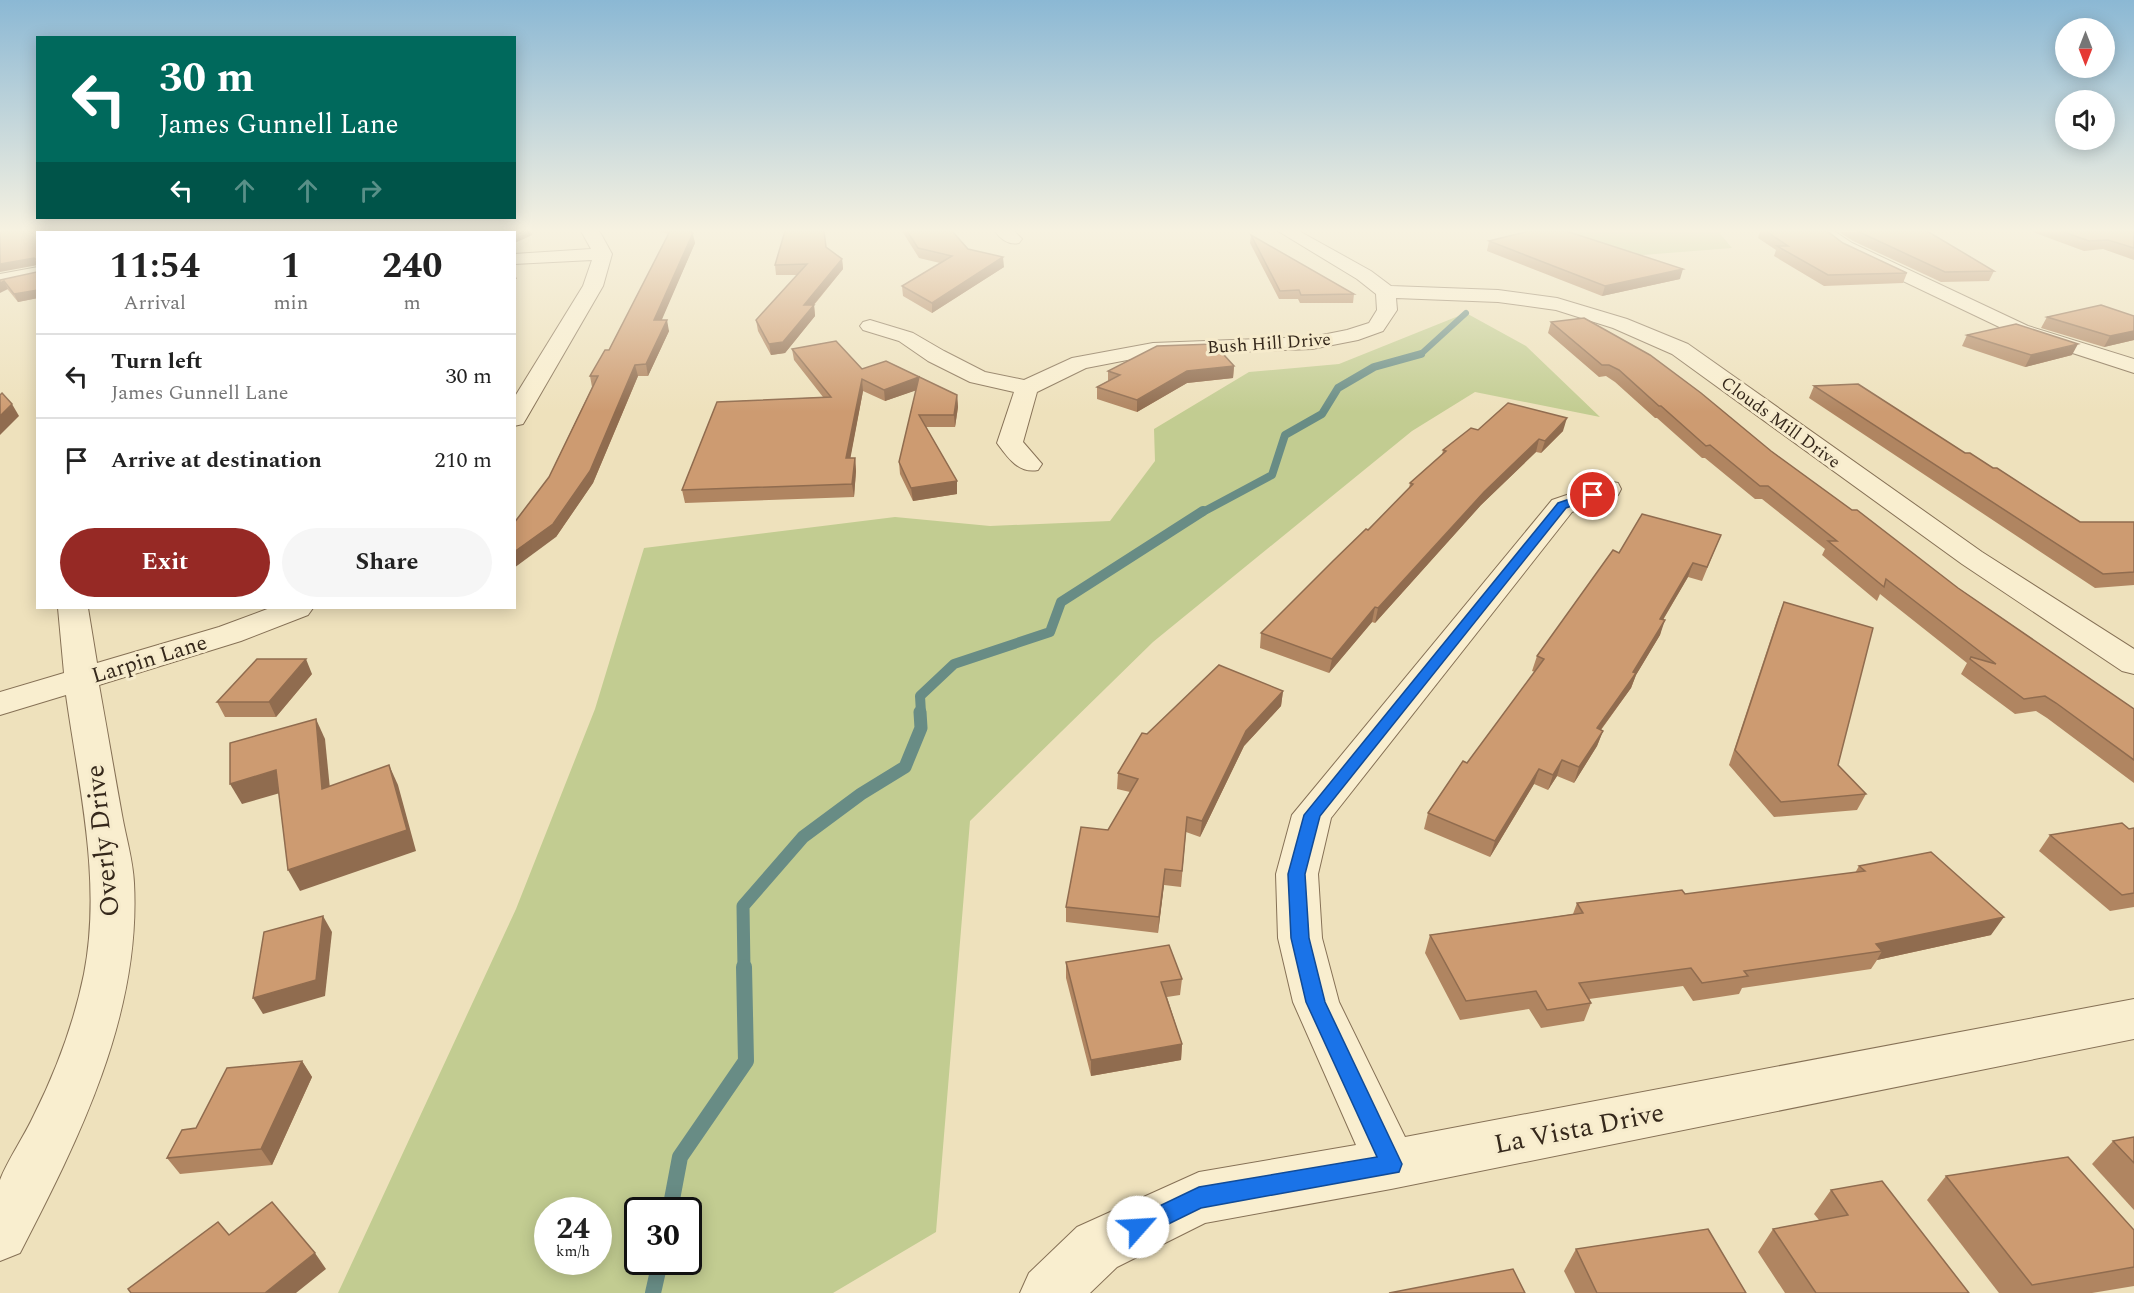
<!DOCTYPE html>
<style>
:root{--surface:#fff;--page:#f6f6f6;--text:#222;--muted:#767676;--line:#e0e0e0;--accent:#962925}
body{margin:0;font-family:Spectral,serif;background:var(--page);color:var(--text);height:100vh;display:flex;flex-direction:column;font-size:22px;white-space:nowrap}
*{box-sizing:border-box;margin:0}
p{font-size:20px;color:var(--muted)}
.icon{flex:none;width:33px;height:33px;fill:none;stroke:currentColor;stroke-width:2;stroke-linecap:round;stroke-linejoin:round}
.map{position:relative;flex:1;overflow:hidden}
.drawer{position:absolute;left:36px;top:231px;width:480px;height:378px;display:flex;flex-direction:column;background:var(--surface);border-radius:0px;box-shadow:0 3px 15px #0003}
.drawer>*{flex:none}
.guide{position:absolute;left:36px;top:36px;width:480px;height:183px;border-radius:0px;box-shadow:0 3px 15px #0003;background:#00695c;color:#fff;overflow:hidden}
.needle{width:39px;rotate:180deg}
.controls{position:absolute;left:2055px;top:18px;display:grid;gap:12px}
.controls a{display:grid;place-items:center;width:60px;height:60px;border-radius:50%;background:var(--surface);box-shadow:0 3px 15px #0003;font-size:30px}
.speed{position:absolute;left:534px;top:1197px;display:flex;gap:12px;font-size:30px;font-weight:700;text-align:center}
.speed>*{display:grid;place-content:center;width:78px;height:78px;border-radius:50%;background:var(--surface);box-shadow:0 3px 15px #0003;line-height:1}
.speed small{font-size:15px;font-weight:400}
.speed .limit{border:3px solid #111;border-radius:9px;background:#fff;color:#111}
.pin{position:absolute;display:grid;place-items:center;width:51px;height:51px;color:#fff;margin:-26px;border:3px solid #fff;border-radius:50%;box-shadow:0 2px 6px #0007}
.me{position:absolute;width:66px;margin:-33px;rotate:64deg;stroke-linejoin:round;filter:drop-shadow(0 0 4px #0008)}
.turn{display:flex;align-items:center;gap:21px;height:126px;padding:0 24px;font-size:27px}
.turn .icon{width:78px;height:78px;stroke-width:2.5}
.turn b{display:block;font-size:42px;line-height:51px}
.lanes{display:flex;align-items:center;height:57px;padding:0 24px;background:#0003;justify-content:center;gap:30px;direction:ltr}
.lanes .off{opacity:.35}
.eta{display:flex;justify-content:space-evenly;align-items:center;height:102px;text-align:center}
.eta b{font-size:36px;font-weight:700;line-height:42px}
.button{display:flex;gap:12px;margin-top:auto;padding:12px 24px}
.button a{flex:1;height:69px;border-radius:36px;background:var(--accent);color:#fff;font-size:24px;font-weight:700;line-height:69px;text-align:center}
.button a+a{background:var(--page);color:var(--text)}
ul{padding:0;list-style:none}
li{display:flex;align-items:center;gap:18px;height:84px;padding:0 24px;border-top:2px solid var(--line)}
li div{flex:1}
li b{display:block;font-size:22px}
li em{font-style:normal}
.map>svg:first-child{display:block}
.green{fill:#c2cc91;fill-rule:evenodd}
.lines{fill:none;stroke-linecap:round;stroke-linejoin:round}
.stream-far4{stroke:#688c85;stroke-width:6}
.stream-far3{stroke:#688c85;stroke-width:8}
.stream-far2{stroke:#688c85;stroke-width:10}
.stream-far1{stroke:#688c85;stroke-width:13}
.stream{stroke:#688c85;stroke-width:16}
.minor-casing{stroke:#867156;stroke-width:2}
.minor{fill:#f9eecf;fill-rule:evenodd}
.wall{fill:#b08561}
.shaded-wall{fill:#906c4f}
.building{fill:#cd9b71;stroke:#906c4f;stroke-width:1.5}
.route{fill:#1a73e8;stroke:#114b97;stroke-width:1.5}
.labels{text-anchor:middle;stroke-width:6;stroke-linejoin:round;paint-order:stroke}
.far-street-label{font-size:18px;fill:#35281b;stroke:#f6ebcc}
.street-label{font-size:22px;fill:#35281b;stroke:#f6ebcc}
.near-street-label{font-size:27px;fill:#35281b;stroke:#f6ebcc}
</style>
<div class="map">
<svg width="2134" height="1293" viewBox="0 0 2134 1293">
<rect width="100%" height="100%" fill="#eee1bc"/>
<!-- green -->
<g class="green">
<path d="M1558 231H1718L1732 248 1630 256 1600 242Z"/>
<path d="M1466 313 1526 346 1600 417 1475 392 1412 431 1153 642 970 821 936 1232 833 1293H338L516 909 595 709 644 548 895 517 990 526 1110 521 1155 461 1154 429 1249 372 1339 364ZM548 1210H598V1262H548ZM638 1210H688V1262H638Z"/>
</g>
<g class="lines">
<!-- stream-far4 -->
<path class="stream-far4" d="M1415 356 1421 354 1466 313"/>
<!-- stream-far3 -->
<path class="stream-far3" d="M1201 513 1272 475 1285 435 1322 414 1338 388 1374 367 1421 354"/>
<!-- stream-far2 -->
<path class="stream-far2" d="M921 713 920 696 954 664 1050 632 1061 602 1203 511"/>
<!-- stream-far1 -->
<path class="stream-far1" d="M744 968 743 906 803 837 861 794 905 767 921 728 920 712"/>
<!-- stream -->
<g class="stream">
<path d="M670 1210 680 1157 746 1061 744 967"/>
<path d="M653 1293 660 1262"/>
</g>
<!-- minor casing -->
<g class="minor-casing">
<g id="minor">
<path d="M581 231H598L601 234 612 254 603 286 526 419 523 424 514 426V398L583 286 592 260 514 264V254L591 249Z"/>
<path d="M995 231H1014L1022 239 1019 243C1009 245 1001 240 995 231Z"/>
<path d="M1278 231H1299L1371 271 1391 286 1498 290 1557 298 1627 319 1688 344 1982 552 2134 649V674L2122 671 1962 564 1672 354 1613 328 1556 310 1498 302 1396 298 1397 310 1383 331 1358 340 1312 349 1153 355 1086 368 1037 392 1023 442 1042 464 1038 470C1019 474 1008 458 997 443L1014 392 970 382 928 361 899 341 863 330 860 326 863 322 870 320 913 333 944 351 985 372 1024 380 1072 358 1153 343 1312 337 1347 330 1369 323 1377 310 1376 294 1357 279Z"/>
<path d="M1814 231H1834L1852 243 2028 326 2134 359V373L2014 334 1840 251Z"/>
<path d="M38 267V279L0 286V274Z"/>
<path d="M1608 481 1618 483 1621 489 1618 495 1572 512 1331 818 1318 874 1322 938 1339 1002 1405 1137 2134 999V1039L1391 1189 1205 1223 1117 1267 1090 1293H1020L1029 1273 1077 1227 1199 1172 1356 1145 1293 1002 1278 938 1276 874 1292 815 1552 500Z"/>
<path d="M58 608H88L97 663 219 627 270 608H313L308 615 241 641 99 685C107 728 114 772 122 815 126 838 133 860 134 883 141 1015 79 1139 20 1253L0 1261C0 1244 0 1193 0 1180 7 1161 25 1135 34 1115 56 1071 74 1023 84 974 102 882 79 787 66 695L0 715V692L64 673Z"/>
</g>
</g>
<!-- minor -->
<use href="#minor" class="minor"/>
</g>
<!-- wall -->
<g class="wall">
<path d="M0 231H531L532 235 514 243V232H38V298L18 302 0 280 37 272V265Z"/>
<path d="M657 231H692L695 243 661 320 669 331 648 376H638L593 483 556 537 549 477 592 387 590 376 609 350 669 234Z"/>
<path d="M902 231H952L968 249 1004 267 932 313 903 296 902 286 940 263 919 258Z"/>
<path d="M1760 231H1827L1843 243 1907 273 1903 283 1824 286 1774 256 1776 250 1758 238Z"/>
<path d="M1927 231 1994 271 1989 281 1941 282 1853 241 1839 232Z"/>
<path d="M2030 231H2134V260L2103 249 2084 251Z"/>
<path d="M1251 235 1354 294 1353 303H1300L1298 299H1279L1250 243Z"/>
<path d="M1489 241 1680 279 1602 296 1487 251Z"/>
<path d="M826 247 842 259 843 269 814 305 815 316 785 353 771 355 758 331 756 320 797 275H776L775 265Z"/>
<path d="M2134 316V340L2104 347 2041 328 2047 317Z"/>
<path d="M1551 322 1771 451 1958 588 2134 709V783L2047 718 2036 711 2015 714 1961 674 1967 663 1880 594 1877 601 1822 555 1825 549 1762 499H1755L1705 458H1702L1657 418H1655L1615 382 1606 376 1599 377 1548 333Z"/>
<path d="M1967 335 2072 355 2025 367 1962 346Z"/>
<path d="M836 341 862 369 886 361 957 395 958 407 955 427H926L957 481V494L913 501 900 474 899 462 916 390 885 401 863 391 850 458H855L856 471 854 497 685 503 682 490 717 402 823 397 794 360 792 349Z"/>
<path d="M1234 366 1233 378 1187 383 1137 412 1097 399V387L1108 381V371Z"/>
<path d="M1814 386 1965 453 1993 468 2080 522H2134V585L2095 588 1809 398Z"/>
<path d="M1478 430 1563 431 1541 453 1536 452 1481 505 1375 623 1372 622 1329 673 1260 648 1261 633 1368 530 1409 489 1410 483 1442 455 1443 450Z"/>
<path d="M1721 535 1702 581 1688 577 1663 620 1660 635 1636 675 1631 688 1601 730 1603 731 1597 746 1574 783 1557 776 1548 790 1534 784 1490 857 1424 829 1428 813 1467 763 1535 672 1532 671 1537 656 1619 553Z"/>
<path d="M1784 602 1838 765 1866 794 1857 810 1774 817 1729 765 1778 617Z"/>
<path d="M312 674 276 717H225L217 702Z"/>
<path d="M1283 691 1281 706 1244 746 1200 837 1186 832 1181 887 1164 885 1158 933 1066 922V907L1108 830 1130 792 1117 789 1118 773 1147 734Z"/>
<path d="M2134 828V907L2110 911 2039 851 2050 835Z"/>
<path d="M1859 866 1991 935 1877 960 1871 969 1742 988 1739 994 1693 1001 1683 986 1589 999 1591 1003 1584 1021 1541 1028 1529 1009 1460 1020 1425 953 1430 935 1573 914 1577 903 1685 894 1855 873Z"/>
<path d="M1066 962 1182 979 1180 995 1167 997 1182 1044 1181 1060 1091 1076 1066 978Z"/>
<path d="M302 1061 312 1077 272 1165 180 1174 167 1158Z"/>
<path d="M2134 1137V1210L2092 1164 2113 1141Z"/>
<path d="M1946 1176 2134 1230V1286L2092 1293H1999L1927 1200Z"/>
<path d="M1831 1190 1969 1293H1785L1758 1252 1773 1229 1819 1220 1814 1214Z"/>
<path d="M1576 1249 1746 1293H1575L1564 1271Z"/>
</g>
<!-- shaded-wall -->
<g class="shaded-wall">
<path d="M523 231H531L532 235 514 243V236Z"/>
<path d="M691 231H692L695 243 657 331 654 320 692 236Z"/>
<path d="M1003 257 1004 267 932 313V303Z"/>
<path d="M34 258 38 265 0 272V264Z"/>
<path d="M842 259 843 269 805 315 804 305Z"/>
<path d="M1683 269 1680 279 1602 296 1605 286Z"/>
<path d="M514 272 517 279H514Z"/>
<path d="M4 281 8 289 0 293V283Z"/>
<path d="M38 290V298L18 302 14 294Z"/>
<path d="M814 305 815 316 785 353 771 355 769 344Z"/>
<path d="M667 320 669 331 648 376 646 364Z"/>
<path d="M2134 331V340L2104 347 2110 336Z"/>
<path d="M2078 344 2072 355 2025 367 2031 355Z"/>
<path d="M635 365 638 376 593 483 556 537 514 568V552Z"/>
<path d="M1234 366 1233 378 1187 383 1137 412V400L1187 371Z"/>
<path d="M919 377 920 389 885 401 884 390Z"/>
<path d="M862 379 863 391 848 471 846 458Z"/>
<path d="M957 395 958 407 955 427 954 415Z"/>
<path d="M12 404 19 416 0 435V416Z"/>
<path d="M1567 418 1563 431 1541 453 1545 441Z"/>
<path d="M1539 439 1536 452 1481 505 1375 623 1378 608 1484 492Z"/>
<path d="M855 458 856 471 854 497 852 484Z"/>
<path d="M957 481V494L913 501 911 488Z"/>
<path d="M1693 563 1688 577 1655 633 1660 619Z"/>
<path d="M1375 607 1372 622 1329 673 1332 659Z"/>
<path d="M1665 620 1660 635 1636 675 1631 688 1591 743 1597 728 1633 672Z"/>
<path d="M306 659 312 674 276 717 269 702Z"/>
<path d="M1283 691 1281 706 1244 746 1200 837 1202 821 1246 731Z"/>
<path d="M316 719 325 739 332 809 322 789Z"/>
<path d="M1603 731 1597 746 1574 783 1579 767Z"/>
<path d="M1562 760 1557 776 1548 790 1553 775Z"/>
<path d="M389 765 398 785 416 851 300 891 288 870Z"/>
<path d="M1539 769 1534 784 1490 857 1495 841Z"/>
<path d="M276 770 287 791 242 804 230 784Z"/>
<path d="M1165 869 1164 885 1158 933 1159 917Z"/>
<path d="M323 916 332 932 325 996 263 1014 253 998Z"/>
<path d="M2004 917 1991 935 1877 960 1882 951 1876 944Z"/>
<path d="M1182 1044 1181 1060 1091 1076V1060Z"/>
<path d="M302 1061 312 1077 272 1165 261 1149Z"/>
<path d="M315 1253 326 1269 296 1293H265Z"/>
</g>
<!-- building -->
<g class="building">
<path d="M0 231H523L514 236V232H38V290L14 294 4 281 0 283V280L37 272V260L34 258 0 264Z"/>
<path d="M670 231H689L693 233 654 320H667L646 364 635 365 590 471 553 524 514 552V523L549 477 598 376H590L605 350H609Z"/>
<path d="M785 231H824L826 247 842 259 804 305H814L783 342 769 344 756 320 807 264 775 265Z"/>
<path d="M907 231H952L968 249 1003 257 932 303 902 286 952 256 918 248Z"/>
<path d="M1529 231H1566L1683 269 1605 286 1489 241Z"/>
<path d="M1766 231H1827L1843 243 1907 273 1828 275 1777 246H1788Z"/>
<path d="M1857 231H1927L1994 271 1945 272Z"/>
<path d="M2061 231H2134V248L2108 240 2089 241Z"/>
<path d="M1251 235 1354 294 1301 295 1299 290 1280 291Z"/>
<path d="M2101 305 2134 316V331L2110 336 2047 317Z"/>
<path d="M1584 318 1650 355 1701 393 1771 451 1852 510H1857L1958 588 2134 709V760L2056 703 2045 696 2024 699 1970 659 1971 657 1996 664 1886 579 1884 587 1828 541H1837L1768 486H1760L1710 445 1706 446 1661 406H1659L1619 370 1609 365H1602L1551 322Z"/>
<path d="M2016 324 2078 344 2031 355 1967 335Z"/>
<path d="M836 341 862 369 886 361 957 395 954 415H919L957 481 911 488 899 462 919 377 884 390 862 379 846 458H855L852 484 682 490 717 402 831 397 792 349Z"/>
<path d="M1214 344 1234 366 1187 371 1137 400 1097 387 1120 375 1108 371 1157 346Z"/>
<path d="M1858 384 1965 453H1970L1993 468H1997L2080 522H2134V572L2103 574 1814 386Z"/>
<path d="M2 393 12 404 0 416V395Z"/>
<path d="M1508 403 1567 418 1545 441 1539 439 1484 492 1378 608 1375 607 1332 659 1261 633 1333 561 1366 529 1368 530 1413 484 1410 483 1446 451 1443 450 1471 428 1478 430Z"/>
<path d="M1642 514 1721 535 1707 567 1693 563 1660 619 1665 620 1633 672 1636 673 1597 728 1603 731 1579 767 1562 760 1553 775 1539 769 1495 841 1428 813 1463 761 1467 763 1544 659 1537 656 1613 550 1619 553Z"/>
<path d="M1784 602 1873 628 1838 765 1866 794 1781 802 1735 750Z"/>
<path d="M257 659H306L269 702H217Z"/>
<path d="M1219 665 1283 691 1246 731 1202 821 1187 817 1182 871 1165 869 1159 917 1066 907 1081 827 1108 830 1138 779 1118 773 1142 733 1147 734Z"/>
<path d="M316 719 322 789 389 765 407 830 288 870 276 770 230 784V743Z"/>
<path d="M2122 823 2129 829 2134 828V893L2122 895 2050 835Z"/>
<path d="M1931 852 2004 917 1876 944 1882 951 1744 971 1748 976 1702 983 1691 968 1579 983 1591 1003 1547 1010 1536 991 1466 1001 1430 935 1583 913 1577 903 1682 890 1685 894 1865 871 1859 866Z"/>
<path d="M323 916 316 980 253 998 264 932Z"/>
<path d="M1169 945 1182 979 1161 982 1182 1044 1091 1060 1066 962Z"/>
<path d="M302 1061 261 1149 167 1158 182 1130 196 1128 227 1068Z"/>
<path d="M2134 1137V1163L2113 1141Z"/>
<path d="M2068 1157 2134 1230V1267L2032 1285 1946 1176Z"/>
<path d="M1882 1181 1969 1293H1816L1773 1229 1848 1215 1831 1190Z"/>
<path d="M272 1202 315 1253 265 1293H131L128 1289 218 1222 229 1235Z"/>
<path d="M1708 1229 1746 1293H1597L1576 1249Z"/>
<path d="M1513 1269 1525 1293H1389Z"/>
</g>
<!-- sky -->
<linearGradient id="sky" x2="0" y2="1"><stop stop-color="#8bb8d4"/><stop offset="0.56" stop-color="#f7f2e1"/><stop offset="1" stop-color="#f7f2e1" stop-opacity="0"/></linearGradient>
<rect width="2134" height="412" fill="url(#sky)"/>
<!-- route -->
<path class="route" d="M1593 491 1597 492V497L1566 508 1320 816 1305 874 1309 938 1325 1002 1402 1164 1399 1172 1201 1208 1138 1239 1130 1235 1126 1227 1130 1220 1199 1187 1377 1157 1306 1002 1291 938 1288 874 1304 815 1558 503Z"/>
<g class="labels">
<!-- far-street labels -->
<g class="far-street-label">
<text transform="translate(1269 343) rotate(-4)" y="6">Bush Hill Drive</text>
<text transform="translate(1781 422) rotate(36)" y="6">Clouds Mill Drive</text>
</g>
<!-- street labels -->
<g class="street-label">
<text transform="translate(149 658) rotate(-17)" y="8">Larpin Lane</text>
</g>
<!-- near-street labels -->
<g class="near-street-label">
<text transform="translate(102 841) rotate(-96)" y="9">Overly Drive</text>
<text transform="translate(1579 1128) rotate(-11)" y="9">La Vista Drive</text>
</g>
</g>
</svg>
<div class="controls">
<a><svg class="needle" viewBox="-14 -14 28 28"><path d="M0-13l5 13h-10z" fill="#e53935"/><path d="M0 13l5-13h-10z" fill="#767676"/></svg></a>
<a><svg class="icon" aria-label="sound" viewBox="0 0 24 24"><path d="M4 9h4l5-4v14l-5-4H4zM17 9q2 3 0 6"/></svg></a>
</div>
<div class="speed"><div>24<small>km/h</small></div><div class="limit">30</div></div>
<div class="pin" style="left:1593px;top:495px;background:#d93025"><svg class="icon" aria-label="arrive" viewBox="0 0 24 24"><path d="M6 21V4h12l-3 4 3 4H6"/></svg></div>
<svg class="me" style="left:1138px;top:1227px" viewBox="-20 -20 40 40"><circle r="19" fill="#fff"/><path d="M0-13L10 11 0 6-10 11z" fill="#1a73e8"/></svg>
<div class="guide">
<div class="turn"><svg class="icon" aria-label="left" viewBox="0 0 24 24"><path d="M17 20v-9H6M10 6l-5 5 5 5"/></svg><div><b>30 m</b>James Gunnell Lane</div></div>
<div class="lanes"><svg class="icon" aria-label="left" viewBox="0 0 24 24"><path d="M17 20v-9H6M10 6l-5 5 5 5"/></svg><svg class="icon off" aria-label="ahead" viewBox="0 0 24 24"><path d="M12 20V5M6 11l6-6 6 6"/></svg><svg class="icon off" aria-label="ahead" viewBox="0 0 24 24"><path d="M12 20V5M6 11l6-6 6 6"/></svg><svg class="icon off" aria-label="right" viewBox="0 0 24 24"><path d="M7 20v-9h11M14 6l5 5-5 5"/></svg></div>
</div>
<section class="drawer">
<div class="eta">
<div><b>11:54</b><p>Arrival</p></div>
<div><b>1</b><p>min</p></div>
<div><b>240</b><p>m</p></div>
</div>
<ul>
<li><svg class="icon" aria-label="left" viewBox="0 0 24 24"><path d="M17 20v-9H6M10 6l-5 5 5 5"/></svg><div><b>Turn left</b><p>James Gunnell Lane</p></div><em>30 m</em></li>
<li><svg class="icon" aria-label="arrive" viewBox="0 0 24 24"><path d="M6 21V4h12l-3 4 3 4H6"/></svg><div><b>Arrive at destination</b></div><em>210 m</em></li>
</ul>
<div class="button"><a>Exit</a><a>Share</a></div>
</section>
</div>
